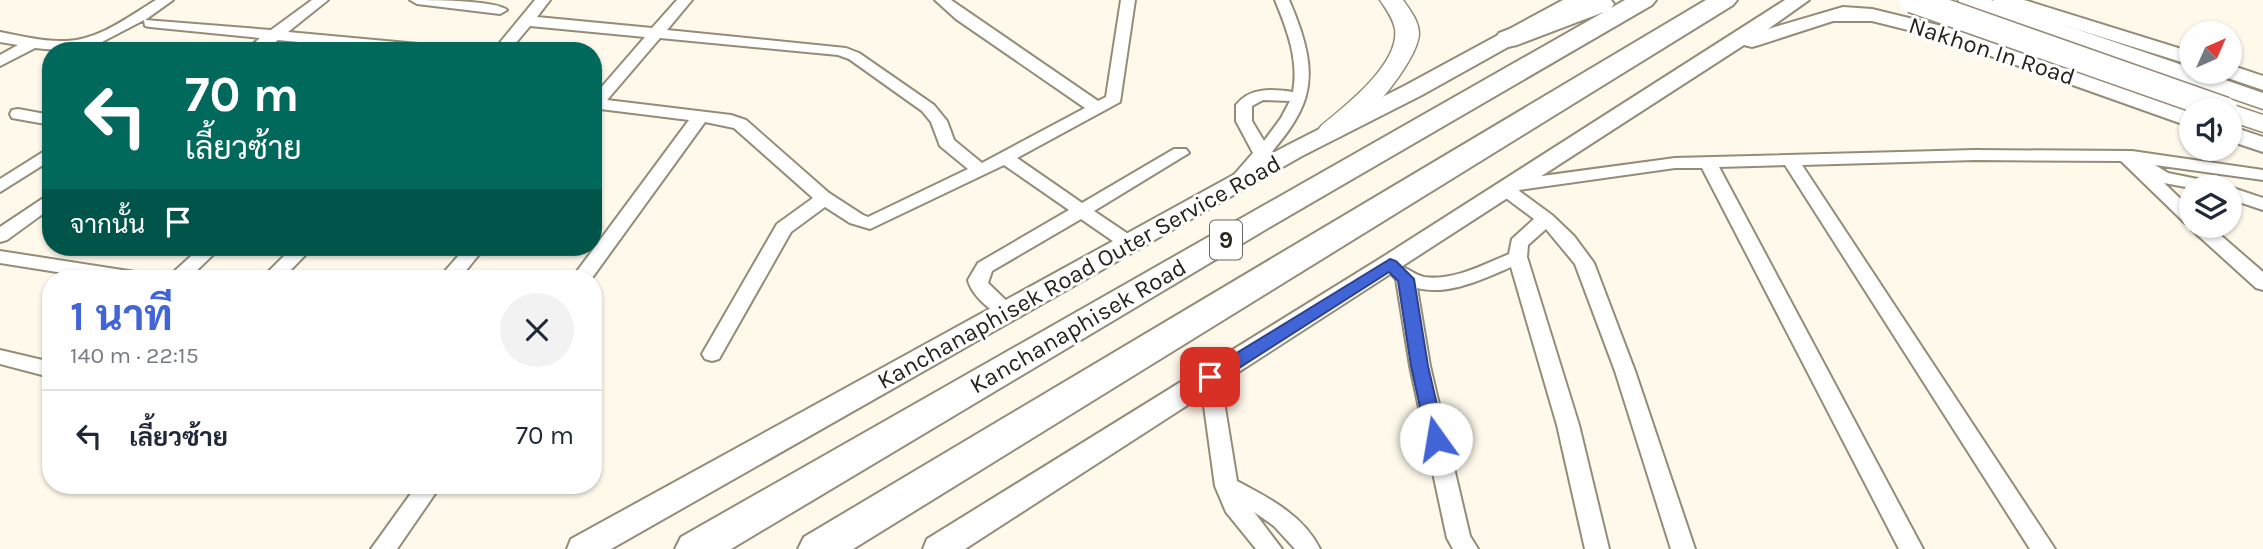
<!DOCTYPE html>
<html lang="th">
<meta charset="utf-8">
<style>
:root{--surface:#fff;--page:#f2f2f3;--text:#1f2937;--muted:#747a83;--line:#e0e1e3;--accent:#4164d6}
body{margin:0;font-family:Karla,Sarabun,sans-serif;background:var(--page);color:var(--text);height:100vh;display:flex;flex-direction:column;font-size:26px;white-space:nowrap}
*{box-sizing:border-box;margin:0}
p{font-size:23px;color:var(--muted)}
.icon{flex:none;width:38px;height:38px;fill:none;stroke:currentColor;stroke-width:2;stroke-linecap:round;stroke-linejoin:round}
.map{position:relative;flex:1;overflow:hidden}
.sheet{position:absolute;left:42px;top:270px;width:560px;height:224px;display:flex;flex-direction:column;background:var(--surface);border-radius:28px;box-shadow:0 2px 5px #0004}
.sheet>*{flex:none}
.hud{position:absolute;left:42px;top:42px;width:560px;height:214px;border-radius:28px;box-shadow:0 2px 5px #0004;background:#00695c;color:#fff;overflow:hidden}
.needle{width:46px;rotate:45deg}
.buttons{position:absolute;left:2179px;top:21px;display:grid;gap:14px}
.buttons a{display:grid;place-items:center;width:63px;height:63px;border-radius:50%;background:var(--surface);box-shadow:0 2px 5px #0004;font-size:35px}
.pin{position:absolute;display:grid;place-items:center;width:60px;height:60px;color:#fff;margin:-30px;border-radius:14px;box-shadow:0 4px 10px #0006}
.me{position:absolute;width:77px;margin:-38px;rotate:347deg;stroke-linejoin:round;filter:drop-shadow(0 0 5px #0008)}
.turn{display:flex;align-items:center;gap:24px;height:147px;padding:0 28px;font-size:32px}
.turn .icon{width:91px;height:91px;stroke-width:2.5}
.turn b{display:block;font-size:49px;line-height:60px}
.then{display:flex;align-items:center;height:66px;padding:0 28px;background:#0003;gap:14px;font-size:26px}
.round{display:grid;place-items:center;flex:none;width:74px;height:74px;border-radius:37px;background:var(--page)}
.summary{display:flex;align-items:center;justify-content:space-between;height:119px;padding:0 28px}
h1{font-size:42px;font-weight:700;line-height:52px;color:var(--accent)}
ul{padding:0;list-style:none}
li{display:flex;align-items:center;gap:21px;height:91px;padding:0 28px;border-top:2px solid var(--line)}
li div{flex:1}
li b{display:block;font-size:26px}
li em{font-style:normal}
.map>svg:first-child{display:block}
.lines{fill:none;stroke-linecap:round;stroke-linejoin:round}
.street-casing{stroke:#958c78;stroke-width:4}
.secondary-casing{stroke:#958c78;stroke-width:4}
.primary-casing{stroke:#958c78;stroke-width:3}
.highway-casing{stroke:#958c78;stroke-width:4}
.street{fill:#fff;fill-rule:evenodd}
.secondary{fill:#fff;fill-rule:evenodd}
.primary{fill:#fff;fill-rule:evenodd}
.highway{fill:#fff;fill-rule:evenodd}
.primary-bridge-casing{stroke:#958c78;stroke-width:28;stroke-linecap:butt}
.primary-bridge{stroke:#fff;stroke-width:25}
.route{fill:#4164d6;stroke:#2a418b;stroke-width:2}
.labels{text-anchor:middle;stroke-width:6;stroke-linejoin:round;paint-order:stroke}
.shield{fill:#fff;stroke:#686660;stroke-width:2}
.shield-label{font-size:23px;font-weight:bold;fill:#27241c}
.street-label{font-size:24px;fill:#27241c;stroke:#fff}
</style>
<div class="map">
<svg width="2263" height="549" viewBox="0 0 2263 549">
<rect width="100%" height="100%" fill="#fef9eb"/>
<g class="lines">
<!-- street casing -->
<g class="street-casing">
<g id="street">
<path d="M156 0H173L145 20 271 30 312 0H328L288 32 440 46 448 51H390L278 40 263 51H245L260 38 150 27 145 26 144 20 98 44 66 51 35 48 0 66V55L18 45 0 42V32C22 36 44 42 66 41 99 40 128 17 156 0Z"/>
<path d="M410 0C429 0 495 0 507 10L500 14 417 4Z"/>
<path d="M535 0H550L537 17 652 28 677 0H692L667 30 846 48 859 53 934 105 947 121 954 140 982 163 1085 108 956 19 935 0H951L1098 101 1106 97 1121 0H1135L1120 102 1017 158 1082 203 1174 149H1186L1189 153 1094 211 1137 240 1139 244 1137 248H1123L1081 219 992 271 988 283 1019 313 1016 318C1000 322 971 296 968 280L978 263 1069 210 1004 165 870 229 850 223 825 207 791 232 719 359 712 361 705 359 702 354 777 224 813 198 734 128 705 122 592 278H572L689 120 600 109 593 112V97L645 37 530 26 509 51H493ZM660 38 838 55 849 59 922 111 931 122 940 146 968 169 868 217 863 215 829 193 746 120 731 115 607 100Z"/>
<path d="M1275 0H1289C1331 96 1302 116 1241 188L1235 189 1226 184 1253 153 1236 121V105C1250 87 1272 89 1293 92 1299 60 1287 29 1275 0ZM1263 100 1290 101 1281 118 1264 141 1252 121V106Z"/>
<path d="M18 109 51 115V125L12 118 10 114 12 110Z"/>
<path d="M51 147V160L0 192V179Z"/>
<path d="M1975 150 2132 151 2263 170V180L2155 165 2168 173 2217 183 2220 187 2191 188 2164 183 2191 209V226H2210L2263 272V290L2256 288 2192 230 2191 225 2185 223 2121 161 1975 160 1802 165 2055 549H2030L1785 165 1719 167 1923 549H1899L1702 168H1675L1518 190 1552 215 1574 236 1594 263 1635 371 1695 549H1671L1615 371 1575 264 1546 229 1528 245 1527 257 1579 425 1609 549H1585L1557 425 1511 267C1483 279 1449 296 1417 288L1430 366 1470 536 1478 549H1453L1447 538 1410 366 1396 279 1389 272 1392 267 1399 266C1408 268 1415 275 1424 277 1453 281 1483 265 1509 254L1512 239 1534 219 1499 193 1496 189 1512 180 1675 158Z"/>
<path d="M2230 187 2263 198V210L2230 199Z"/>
<path d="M51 193V208L7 240 0 242V227Z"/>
<path d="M201 247H221L189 278H167Z"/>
<path d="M293 247H313L283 278H262Z"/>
<path d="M466 247H485L460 278H439Z"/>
<path d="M0 251 135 272 142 273 145 278H95L0 263Z"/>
<path d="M0 350 51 362V374L46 376 0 364Z"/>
<path d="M1210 369 1217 372 1220 377 1237 481C1269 498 1303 515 1320 549H1295L1274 526 1254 512 1282 549H1256L1226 512 1215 486 1200 377 1203 372Z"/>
<path d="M417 485H441L397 549H371Z"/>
</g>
</g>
<!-- secondary casing -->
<g class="secondary-casing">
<g id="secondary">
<path d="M1563 0H1588L1585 4 1422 95 1302 156 611 549H567L571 539 1286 146 1406 85Z"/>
<path d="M1785 0H1809L1768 29 1843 7 1872 9 1954 29 2191 112V127L1940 38 1872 21H1833L1759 45 1752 47 1744 45 965 549H923L927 539 1381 258Z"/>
<path d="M1993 0H2024L2191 52V65L1996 4Z"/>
<path d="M2230 65 2263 76V90L2222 76 2220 72H2230Z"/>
<path d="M2230 126 2263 137V152L2230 141Z"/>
</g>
</g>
<!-- primary casing -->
<g class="primary-casing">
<g id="primary">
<path d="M1380 0H1403C1410 10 1419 21 1419 34 1418 61 1361 129 1337 138 1331 140 1327 139 1321 138L1317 132 1321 126C1345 106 1400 64 1395 29 1393 18 1386 9 1380 0Z"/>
<path d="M1958 0H1991L2191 68V72H2202L2263 93V109L1961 5Z"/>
<path d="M2230 104 2263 115V132L2230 121V110H2218L2221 107Z"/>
</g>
</g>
<!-- highway casing -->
<g class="highway-casing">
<g id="highway">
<path d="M1588 0H1611L1614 4 1611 8 1625 0H1656L1652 5 1275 224 731 549H675L681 537 1604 12 1517 45 1508 47 1499 45 1495 39 1499 33Z"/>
<path d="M1706 0H1737L1733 5 853 549H798L804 537Z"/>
</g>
</g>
<!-- street -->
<use href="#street" class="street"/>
<!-- secondary -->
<use href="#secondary" class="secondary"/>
<!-- primary -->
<use href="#primary" class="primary"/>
<!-- highway -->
<use href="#highway" class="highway"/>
<!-- primary-bridge casing -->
<g class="primary-bridge-casing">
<path id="primary-bridge" d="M1912 0 2225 110"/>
</g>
<!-- primary-bridge -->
<use href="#primary-bridge" class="primary-bridge"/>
</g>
<!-- route -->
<path class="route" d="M1390 259 1396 261 1414 279 1428 366 1445 439 1443 444H1430L1427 439 1411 366 1398 281 1389 272 1217 382H1204L1202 377 1204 373Z"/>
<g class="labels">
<!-- shield labels -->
<rect class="shield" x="1210" y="220.5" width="32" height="39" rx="5"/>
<g class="shield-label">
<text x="1226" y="248">9</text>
</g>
<!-- street labels -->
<g class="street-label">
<text transform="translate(1992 51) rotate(18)" y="8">Nakhon In Road</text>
<text transform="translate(1079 272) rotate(-29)" y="8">Kanchanaphisek Road Outer Service Road</text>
<text transform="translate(1078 326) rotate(-30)" y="8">Kanchanaphisek Road</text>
</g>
</g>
</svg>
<div class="buttons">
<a><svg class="needle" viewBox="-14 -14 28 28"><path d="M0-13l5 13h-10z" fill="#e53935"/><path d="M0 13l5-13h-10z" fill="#747a83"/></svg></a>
<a><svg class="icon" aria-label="sound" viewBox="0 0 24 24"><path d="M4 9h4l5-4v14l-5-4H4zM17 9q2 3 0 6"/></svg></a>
<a><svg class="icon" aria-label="layers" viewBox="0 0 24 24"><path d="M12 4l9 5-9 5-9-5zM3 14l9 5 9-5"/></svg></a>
</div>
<div class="pin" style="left:1210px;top:377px;background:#d93025"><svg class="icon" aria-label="arrive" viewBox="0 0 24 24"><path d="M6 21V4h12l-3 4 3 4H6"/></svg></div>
<svg class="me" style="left:1436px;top:439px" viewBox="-20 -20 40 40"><circle r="19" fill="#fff"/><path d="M0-13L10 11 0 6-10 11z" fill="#4164d6"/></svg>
<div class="hud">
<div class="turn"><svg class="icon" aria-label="left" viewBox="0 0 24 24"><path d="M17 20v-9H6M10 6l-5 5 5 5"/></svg><div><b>70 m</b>เลี้ยวซ้าย</div></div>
<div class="then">จากนั้น<svg class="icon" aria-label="arrive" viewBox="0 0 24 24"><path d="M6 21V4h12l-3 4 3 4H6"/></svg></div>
</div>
<section class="sheet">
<div class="summary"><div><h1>1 นาที</h1><p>140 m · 22:15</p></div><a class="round"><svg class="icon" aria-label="close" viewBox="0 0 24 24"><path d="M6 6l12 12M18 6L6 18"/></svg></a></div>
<ul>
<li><svg class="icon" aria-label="left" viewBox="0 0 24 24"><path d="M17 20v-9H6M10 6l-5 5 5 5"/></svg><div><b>เลี้ยวซ้าย</b></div><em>70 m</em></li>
</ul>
</section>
</div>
